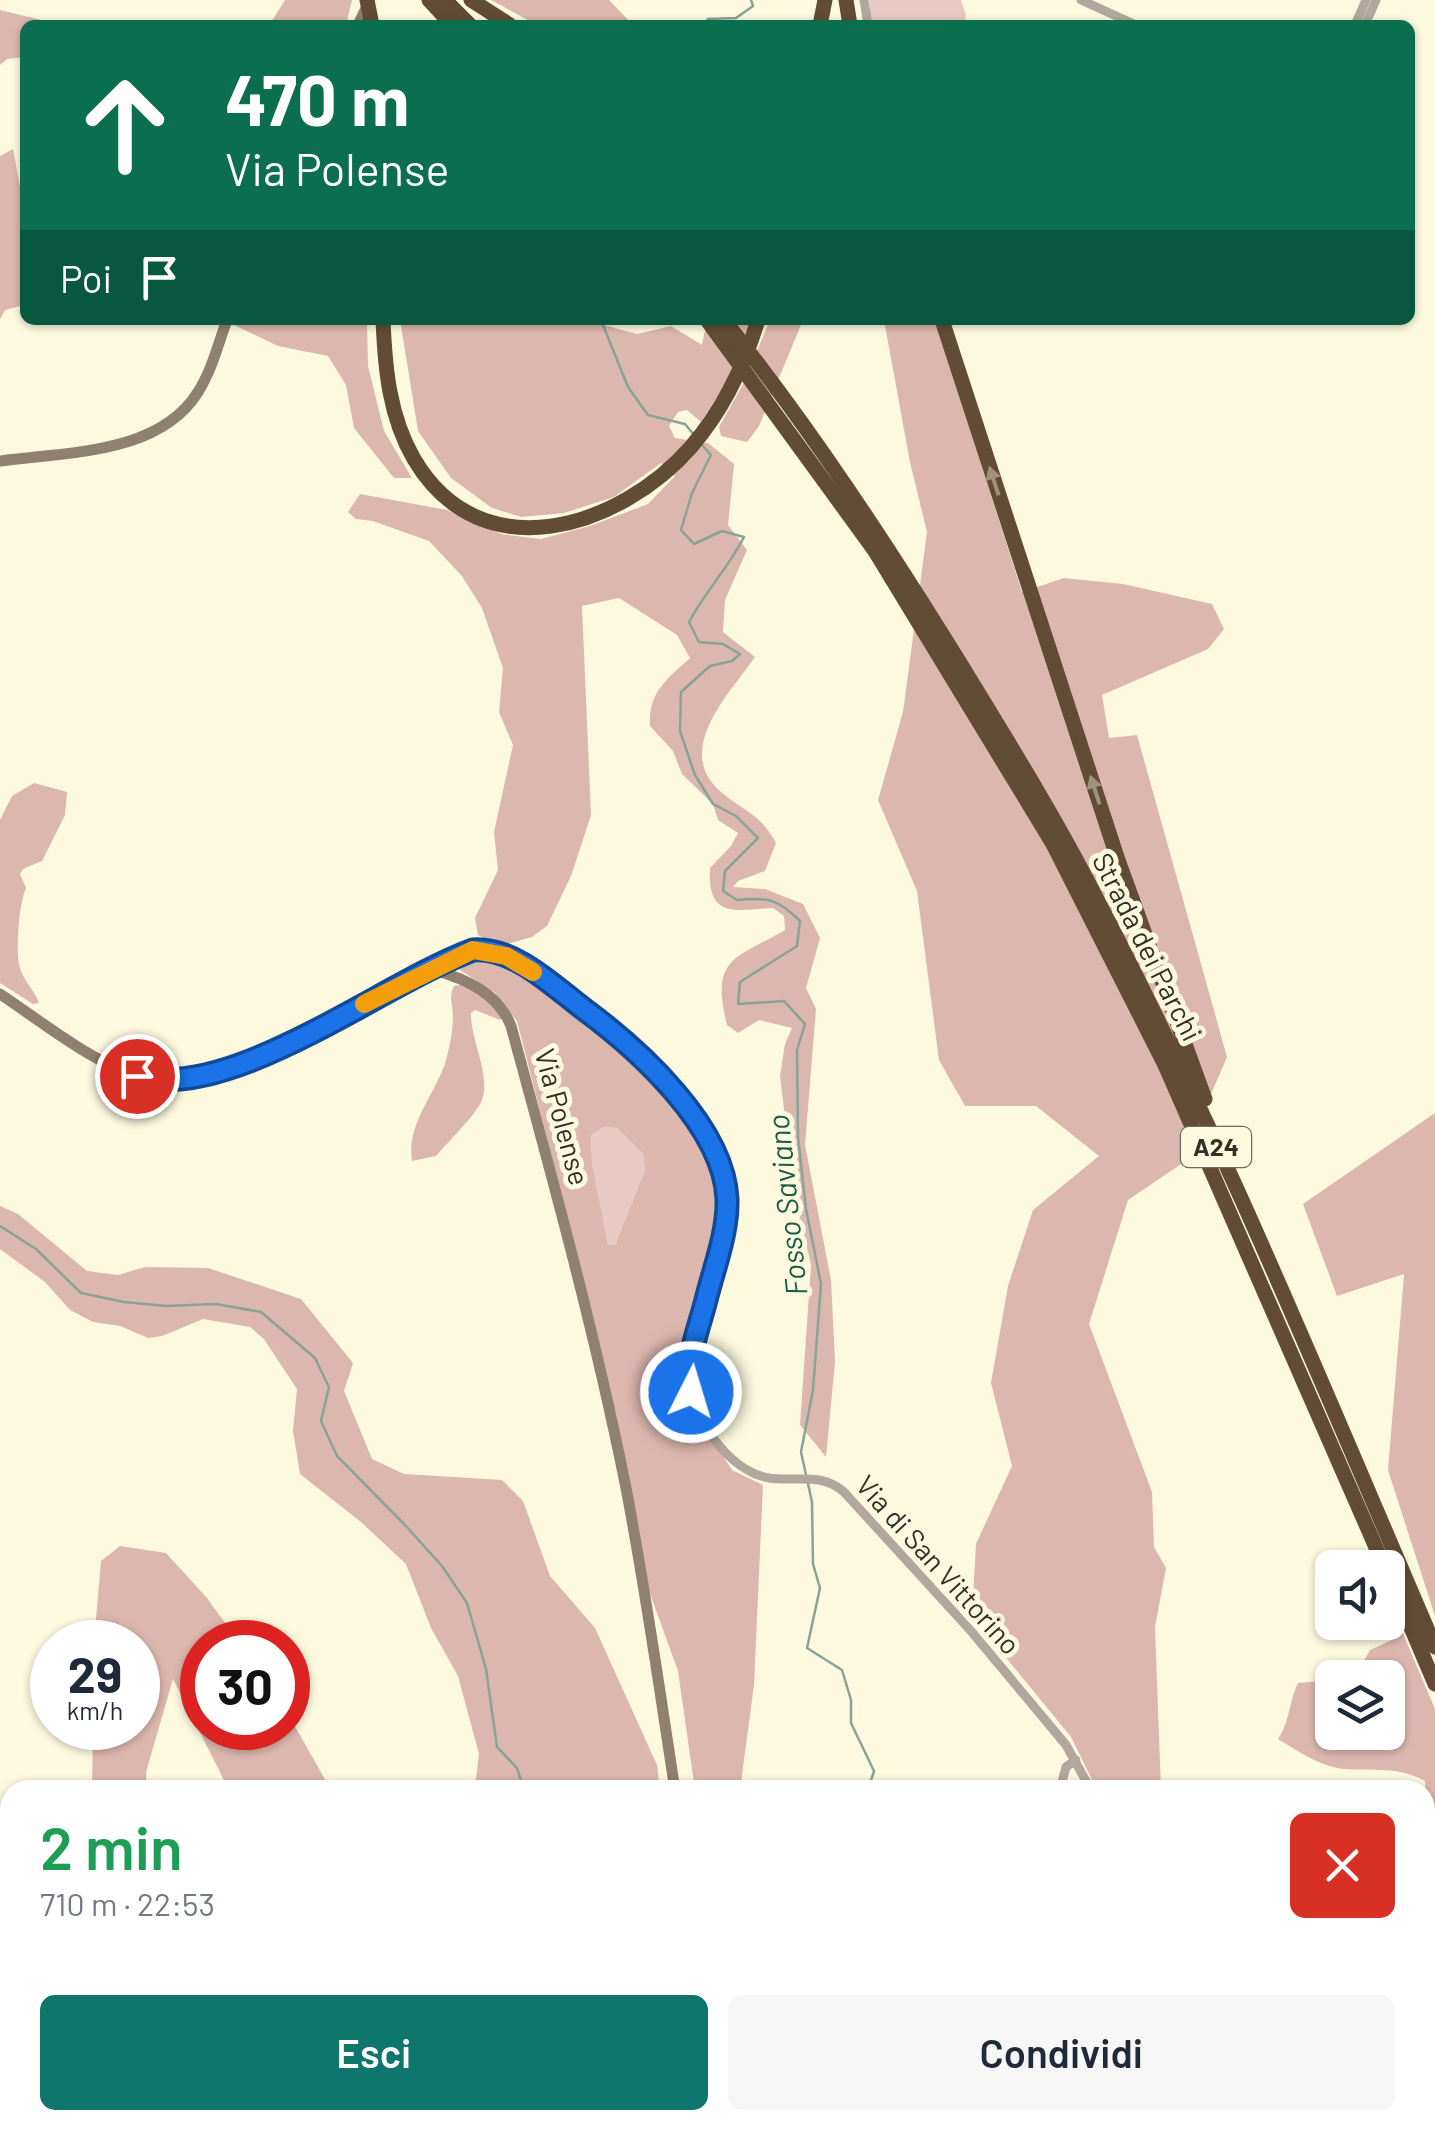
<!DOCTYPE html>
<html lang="it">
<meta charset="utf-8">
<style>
:root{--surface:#fff;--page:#f6f6f7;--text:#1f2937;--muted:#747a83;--accent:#0f766e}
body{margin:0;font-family:Barlow,sans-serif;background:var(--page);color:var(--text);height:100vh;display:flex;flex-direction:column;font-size:38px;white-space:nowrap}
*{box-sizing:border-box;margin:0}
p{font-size:32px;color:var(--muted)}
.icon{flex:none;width:55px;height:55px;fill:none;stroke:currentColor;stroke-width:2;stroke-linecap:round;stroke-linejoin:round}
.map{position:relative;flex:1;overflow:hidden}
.drawer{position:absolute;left:0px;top:1780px;width:1435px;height:350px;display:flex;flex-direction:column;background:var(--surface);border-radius:30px 30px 0 0;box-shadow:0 2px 8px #0004}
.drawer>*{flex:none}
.banner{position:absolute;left:20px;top:20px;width:1395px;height:305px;border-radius:15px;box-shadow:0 2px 8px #0004;background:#0b6e4f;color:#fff;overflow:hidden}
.fabs{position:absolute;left:1315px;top:1550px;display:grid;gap:20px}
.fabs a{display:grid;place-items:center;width:90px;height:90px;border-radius:15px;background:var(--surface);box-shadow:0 2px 8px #0004;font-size:50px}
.speed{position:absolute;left:30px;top:1620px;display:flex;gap:20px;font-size:50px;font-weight:700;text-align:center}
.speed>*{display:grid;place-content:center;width:130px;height:130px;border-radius:50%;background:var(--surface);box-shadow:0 2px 8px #0004;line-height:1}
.speed small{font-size:25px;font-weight:400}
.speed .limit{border:15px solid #d22;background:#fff;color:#111}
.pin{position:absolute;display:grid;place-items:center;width:85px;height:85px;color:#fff;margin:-42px;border:5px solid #fff;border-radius:50%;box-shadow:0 2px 10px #0007}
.me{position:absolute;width:110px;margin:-55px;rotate:5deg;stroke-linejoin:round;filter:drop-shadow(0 0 8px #0008)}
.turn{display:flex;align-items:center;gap:35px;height:210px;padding:0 40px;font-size:45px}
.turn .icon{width:130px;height:130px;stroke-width:2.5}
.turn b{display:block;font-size:70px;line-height:85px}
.then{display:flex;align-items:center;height:95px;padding:0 40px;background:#0003;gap:20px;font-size:38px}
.round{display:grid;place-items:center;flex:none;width:105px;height:105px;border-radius:15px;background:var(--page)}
.summary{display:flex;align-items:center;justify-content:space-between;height:170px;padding:0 40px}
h1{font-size:60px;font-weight:600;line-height:75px;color:#1e9e55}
.primary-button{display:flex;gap:20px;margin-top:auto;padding:20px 40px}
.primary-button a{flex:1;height:115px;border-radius:15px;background:var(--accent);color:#fff;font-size:40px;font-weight:600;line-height:115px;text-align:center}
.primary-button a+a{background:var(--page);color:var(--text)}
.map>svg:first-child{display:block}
.green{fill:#e8cac2}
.forest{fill:#dcb7ad;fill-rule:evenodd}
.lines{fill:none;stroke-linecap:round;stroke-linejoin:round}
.stream{stroke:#89a395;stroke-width:2.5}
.street{stroke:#b2a79c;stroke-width:9}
.secondary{stroke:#8f806f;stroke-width:11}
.highway{stroke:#624c36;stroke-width:15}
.oneway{fill:#a0917a}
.route-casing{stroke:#114b97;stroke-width:25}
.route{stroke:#1a73e8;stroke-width:18}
.slow{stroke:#f59e0b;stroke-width:18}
.labels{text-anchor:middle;stroke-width:10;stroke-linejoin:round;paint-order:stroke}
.shield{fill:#fdf9df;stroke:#6e6c5e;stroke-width:2.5}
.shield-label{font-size:25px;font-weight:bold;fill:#313026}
.street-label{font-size:28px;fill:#313026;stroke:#fdf9df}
.water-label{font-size:30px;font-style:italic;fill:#1b5c46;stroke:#fdf9df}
</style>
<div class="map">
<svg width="1435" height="2130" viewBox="0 0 1435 2130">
<rect width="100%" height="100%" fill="#fdf9df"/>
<!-- green -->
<g class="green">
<path d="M869 0H961L966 15 964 25H871Z"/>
<path d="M602 1127 617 1128 643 1154 645 1170 615 1245 608 1246 592 1163 591 1134Z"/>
</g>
<!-- forest -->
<g class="forest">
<path d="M285 0H352L346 25H273L272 21Z"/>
<path d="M491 0H609L633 25H537Z"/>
<path d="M0 10 41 20 46 25H25V57L7 59 0 65Z"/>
<path d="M13 149 25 213V293L24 305 5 310 0 319V156Z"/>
<path d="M236 320H367L368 366 384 431 412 478H394L354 428 346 385 328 356 278 346 234 325Z"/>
<path d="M400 320H599L600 324 637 334 671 326 702 345 707 320H751L725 384 701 422 687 410 678 412 669 426 675 438 708 443 734 464 728 525 747 550 725 600 723 632 755 657C730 693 673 750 720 791 744 812 760 813 776 843L765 871 738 881 733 887 765 889 803 904 820 938 806 988 816 1009 805 1145 831 1280 835 1362 826 1457 800 1425 811 1265 794 1192 780 1076 785 1044 792 1028 759 1020 738 1033 727 1025C710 957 735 959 785 930L784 916 773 908C736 910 707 920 710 868L731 846 738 833 718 820 713 804 682 774 673 751 650 726C648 692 667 679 690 658L677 635 619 598 582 606 591 815 571 876 547 926 532 937 500 946 478 935 475 918 498 870 494 832 513 745 499 712 503 668 482 608 462 576 429 541 373 521 356 519 348 512 360 494 447 510 501 534 541 539 590 526 648 504 675 476 661 463 614 497 564 513 521 517 492 508 451 478 418 431Z"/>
<path d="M770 320H803L759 426 747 442 721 436 719 427 742 386Z"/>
<path d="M884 320H935L1022 592 1064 578 1123 584 1212 604 1224 629 1208 649 1102 695 1109 738 1137 735 1227 1057 1181 1164 1128 1200 1089 1324 1152 1492 1154 1547 1166 1568 1155 1627 1161 1790H1097L1071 1737 972 1616 976 1544 1012 1466 991 1383 1008 1286 1033 1210 1099 1156 1036 1106H965L939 1060 917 891 878 800 903 712 927 532 910 462Z"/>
<path d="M34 783 67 792 65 815 42 861 23 869 20 874 26 888C19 903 15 952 20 968 23 980 35 991 39 1003L33 1004 0 983V820L12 796Z"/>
<path d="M479 954 518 966 601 1026 633 1053 665 1085 692 1124 717 1173 723 1211 687 1359 686 1387 700 1421 732 1470 763 1485 754 1685 740 1790H695L678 1671 648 1588 564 1205 517 1021 495 993 457 968 468 956ZM603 1127 617 1128 643 1154 645 1170 615 1245H608L592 1163 591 1135Z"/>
<path d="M465 984 495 1004 504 1015 500 1020 475 1010 471 1013C470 1040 491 1074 482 1100 476 1115 447 1143 436 1156L412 1161C406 1126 434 1095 445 1064 449 1050 453 1031 453 1016 453 1004 448 998 454 986Z"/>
<path d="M1435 1113V1616L1388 1470 1404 1274 1337 1296 1303 1204Z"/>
<path d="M0 1206 18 1214 87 1271 118 1275 145 1267 208 1268 301 1299 353 1363 344 1391 372 1459 404 1474 502 1480 523 1501 550 1576 595 1628 657 1765 660 1790H462L476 1779 479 1754 458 1676 431 1628 406 1564 361 1522 300 1474 293 1431 297 1389 264 1339 250 1327 203 1319 162 1336 148 1338 120 1326 93 1322 70 1310 45 1282 0 1249Z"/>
<path d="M120 1546 166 1553 207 1598 239 1642H202V1728H288V1714L331 1790H229L173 1679 146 1772 147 1790H92L93 1728H138V1642H94L101 1561Z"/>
<path d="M1401 1629 1435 1709V1957L1426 1923 1430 1848 1425 1781C1394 1764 1369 1773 1337 1768 1317 1764 1296 1750 1278 1739 1290 1722 1289 1701 1298 1683L1332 1680V1732H1388V1678L1341 1677C1355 1672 1363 1664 1370 1650L1394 1639Z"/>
</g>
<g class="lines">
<!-- stream -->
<g class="stream">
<path d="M703 25 708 19 736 18 753 6 751 0"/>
<path d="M601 320 628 387 648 415 685 424 695 436"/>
<path d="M703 446 711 455 692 493 681 530 694 544 722 531 744 537C728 568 705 592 689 622L699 642 723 644 740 654 732 661 710 666 681 692 680 731 695 775 713 804 736 816 758 838 725 871 723 891 737 900C768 897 778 899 800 921L797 946 740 982 738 1004 784 1001 805 1024 797 1050 798 1137 806 1209 821 1284 813 1390 801 1452 812 1502 813 1564 820 1588 807 1648 842 1670 851 1700V1723L874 1771 868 1790"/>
<path d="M0 1226 36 1249 81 1293 124 1302 166 1306 216 1304 261 1312 315 1358 329 1387 321 1421 337 1456 405 1525 442 1566 467 1603 486 1669 497 1747 517 1768 523 1787 519 1790"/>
<path d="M900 2120 904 2130"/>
<path d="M407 2130 409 2120"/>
</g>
<!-- street -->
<g class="street">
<path d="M864 0 868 25"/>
<path d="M1081 0 1136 25"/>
<path d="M1355 25 1366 0"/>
<path d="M1365 25 1376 0"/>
<path d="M434 970 476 950C511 951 537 975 564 994 623 1037 676 1081 710 1148 718 1164 726 1180 727 1198 731 1251 694 1322 689 1378 692 1417 728 1471 769 1478 797 1482 821 1472 844 1492L971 1631 1066 1745 1091 1790"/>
<path d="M1060 1790 1066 1767 1076 1760"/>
<path d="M1311 2120 1315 2130"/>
</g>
<!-- secondary -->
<g class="secondary">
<path d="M358 25 369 2"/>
<path d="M0 461C65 452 159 455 198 392 212 370 218 344 227 320"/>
<path d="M0 994C41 1021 97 1067 145 1078 215 1093 368 1003 434 970 466 979 498 993 511 1026 552 1177 594 1329 625 1483 645 1585 659 1687 675 1790"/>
<path d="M677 2130V2120"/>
</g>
<!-- highway -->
<g class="highway">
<path d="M367 0 372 25"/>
<path d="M429 0 452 25"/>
<path d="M445 0 470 25"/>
<path d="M471 0 510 25"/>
<path d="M846 0 850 25"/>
<path d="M820 25 825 0"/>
<path d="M383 320C385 368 389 416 414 459 481 573 620 528 691 447 723 410 744 366 758 320"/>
<path d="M707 320 875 551 1053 844 1165 1065 1385 1568"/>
<path d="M724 320C811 429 887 545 960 663 1004 735 1048 806 1087 880 1218 1128 1324 1389 1435 1647"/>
<path d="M942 320 1118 860 1205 1099"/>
<path d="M1388 1573 1435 1684"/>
</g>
</g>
<!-- one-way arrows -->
<defs><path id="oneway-solid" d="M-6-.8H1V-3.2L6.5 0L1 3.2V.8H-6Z" transform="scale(2.5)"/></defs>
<g class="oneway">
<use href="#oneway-solid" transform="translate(994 481) rotate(-108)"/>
<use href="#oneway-solid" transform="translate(1095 790) rotate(-108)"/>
</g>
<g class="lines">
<!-- route casing -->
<g class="route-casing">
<path id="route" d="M137 1076C230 1103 385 982 473 950 515 947 554 987 585 1010 639 1050 724 1127 727 1199 728 1231 715 1265 707 1296 700 1326 684 1361 691 1392"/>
</g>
<!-- route -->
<use href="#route" class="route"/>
<!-- slow -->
<path class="slow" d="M364 1004 473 950 506 956 533 972"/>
</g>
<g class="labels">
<!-- shield labels -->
<rect class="shield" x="1181" y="1127" width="70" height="40" rx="8"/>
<g class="shield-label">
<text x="1216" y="1156">A24</text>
</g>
<!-- street labels -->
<g class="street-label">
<text transform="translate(1147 947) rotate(63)" y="10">Strada dei Parchi</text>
<text transform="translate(562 1117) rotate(75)" y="10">Via Polense</text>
<text transform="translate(938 1565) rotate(48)" y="10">Via di San Vittorino</text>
</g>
<!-- water labels -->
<g class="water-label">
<text transform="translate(788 1205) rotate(-96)" y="10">Fosso Saviano</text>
</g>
</g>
</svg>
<div class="fabs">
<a><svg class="icon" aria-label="sound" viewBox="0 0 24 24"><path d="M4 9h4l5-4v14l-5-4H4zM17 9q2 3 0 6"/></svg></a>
<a><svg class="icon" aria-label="layers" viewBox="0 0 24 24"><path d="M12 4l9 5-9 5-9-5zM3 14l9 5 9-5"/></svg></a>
</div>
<div class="speed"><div>29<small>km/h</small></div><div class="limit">30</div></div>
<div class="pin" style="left:137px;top:1076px;background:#d93025"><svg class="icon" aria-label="arrive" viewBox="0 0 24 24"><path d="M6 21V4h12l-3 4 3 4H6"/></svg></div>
<svg class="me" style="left:691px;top:1392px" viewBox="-20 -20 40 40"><circle r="17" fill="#1a73e8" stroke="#fff" stroke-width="3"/><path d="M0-11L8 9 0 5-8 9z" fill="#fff"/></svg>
<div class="banner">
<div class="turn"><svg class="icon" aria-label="ahead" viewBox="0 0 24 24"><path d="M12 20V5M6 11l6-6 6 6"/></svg><div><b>470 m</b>Via Polense</div></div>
<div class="then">Poi<svg class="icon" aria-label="arrive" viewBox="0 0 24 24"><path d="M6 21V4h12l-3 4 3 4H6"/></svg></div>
</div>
<section class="drawer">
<div class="summary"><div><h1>2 min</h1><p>710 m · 22:53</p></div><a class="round" style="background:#d93025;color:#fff"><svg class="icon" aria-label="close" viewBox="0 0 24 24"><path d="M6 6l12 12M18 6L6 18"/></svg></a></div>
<div class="primary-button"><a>Esci</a><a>Condividi</a></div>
</section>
</div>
